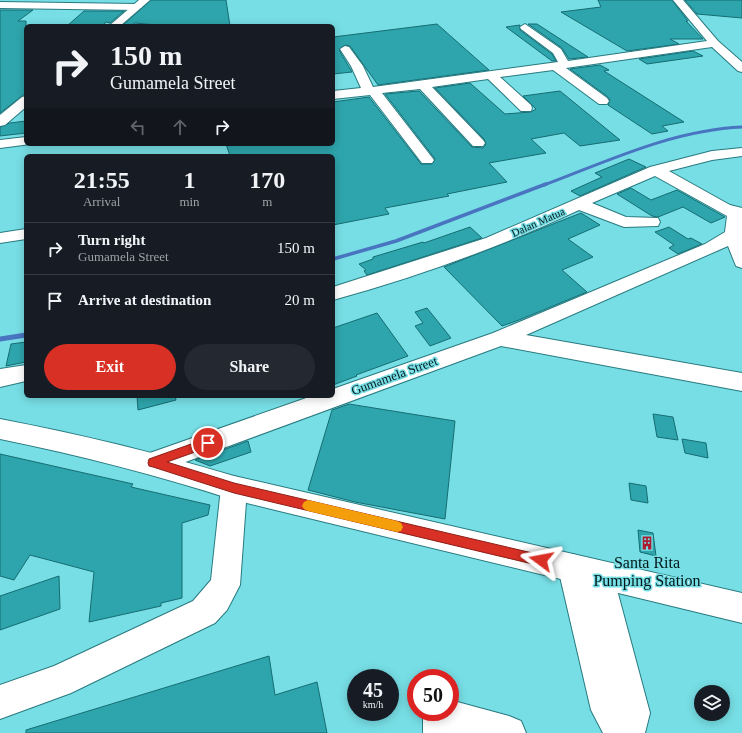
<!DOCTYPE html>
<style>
:root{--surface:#171b24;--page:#242831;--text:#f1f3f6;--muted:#9ea1a6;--line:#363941;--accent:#d93025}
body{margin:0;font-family:Georgia,serif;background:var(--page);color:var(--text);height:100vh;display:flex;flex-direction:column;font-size:15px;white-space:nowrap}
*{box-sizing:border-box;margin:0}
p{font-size:13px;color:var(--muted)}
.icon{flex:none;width:22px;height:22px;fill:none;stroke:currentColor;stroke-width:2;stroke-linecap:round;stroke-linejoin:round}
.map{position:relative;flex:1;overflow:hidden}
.side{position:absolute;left:24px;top:154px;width:311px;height:244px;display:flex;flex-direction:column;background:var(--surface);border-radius:6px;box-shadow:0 2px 10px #0003}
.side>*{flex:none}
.guide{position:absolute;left:24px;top:24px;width:311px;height:122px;border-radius:6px;box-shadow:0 2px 10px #0003;background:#171b24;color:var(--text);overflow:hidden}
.tools{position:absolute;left:694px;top:685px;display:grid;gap:8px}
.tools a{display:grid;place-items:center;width:36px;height:36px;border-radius:50%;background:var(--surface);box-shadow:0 2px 10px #0003;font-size:20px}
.speed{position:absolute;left:347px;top:669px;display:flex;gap:8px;font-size:20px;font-weight:700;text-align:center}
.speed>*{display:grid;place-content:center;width:52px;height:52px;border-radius:50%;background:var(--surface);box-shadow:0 2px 10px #0003;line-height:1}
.speed small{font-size:10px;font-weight:400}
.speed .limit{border:6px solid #d22;background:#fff;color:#111}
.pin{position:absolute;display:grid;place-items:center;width:34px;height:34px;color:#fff;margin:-17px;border:2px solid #fff;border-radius:50%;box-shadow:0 1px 4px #0007}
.me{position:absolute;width:44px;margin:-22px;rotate:283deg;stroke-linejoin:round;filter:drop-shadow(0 0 3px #0008)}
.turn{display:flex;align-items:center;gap:14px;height:84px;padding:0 20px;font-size:18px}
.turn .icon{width:52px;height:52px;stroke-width:2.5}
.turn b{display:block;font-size:28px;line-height:34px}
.lanes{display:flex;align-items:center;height:38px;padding:0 20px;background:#0003;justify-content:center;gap:20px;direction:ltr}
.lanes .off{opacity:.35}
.eta{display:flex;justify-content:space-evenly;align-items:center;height:68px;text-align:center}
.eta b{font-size:24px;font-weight:700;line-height:28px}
.primary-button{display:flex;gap:8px;margin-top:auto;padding:8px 20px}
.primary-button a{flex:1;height:46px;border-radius:24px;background:var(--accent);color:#fff;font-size:16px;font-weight:700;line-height:46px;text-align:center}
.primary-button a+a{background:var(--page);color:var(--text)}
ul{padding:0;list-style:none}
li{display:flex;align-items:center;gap:12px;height:52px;padding:0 20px;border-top:1px solid var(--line)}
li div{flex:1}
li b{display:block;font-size:15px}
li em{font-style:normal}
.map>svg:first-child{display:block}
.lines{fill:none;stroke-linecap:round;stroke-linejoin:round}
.stream-far2{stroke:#4974c0;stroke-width:3}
.stream-far1{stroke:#4974c0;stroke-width:3.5}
.stream{stroke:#4974c0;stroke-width:5}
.building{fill:#2ea5ac;stroke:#156d72}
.minor-casing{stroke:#287a7f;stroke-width:2}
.major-casing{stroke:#287a7f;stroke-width:2}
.minor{fill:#fff;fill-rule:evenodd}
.major{fill:#fff;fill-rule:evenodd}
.route{fill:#d93025;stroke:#8d1f18}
.slow{fill:#f59e0b}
.labels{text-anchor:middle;stroke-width:3;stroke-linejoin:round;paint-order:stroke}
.far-street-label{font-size:11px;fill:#021819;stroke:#77dee5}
.street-label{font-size:13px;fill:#021819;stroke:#77dee5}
.near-poi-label{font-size:16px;fill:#021819;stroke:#77dee5}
</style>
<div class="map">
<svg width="742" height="733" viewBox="0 0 742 733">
<rect width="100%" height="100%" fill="#77dee5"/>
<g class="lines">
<!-- stream-far2 -->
<path class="stream-far2" d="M544 185C608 161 673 130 742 127"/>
<!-- stream-far1 -->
<path class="stream-far1" d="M333 259 396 241 546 184"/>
<!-- stream -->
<path class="stream" d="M0 339 26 335"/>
</g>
<!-- building -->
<g class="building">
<path d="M151 0H226L230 26H167L135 23 130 26 123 25Z"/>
<path d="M598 0H672L688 21H686L703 39H670L679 44 627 51 561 12 601 7Z"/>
<path d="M685 0H742V18L697 14Z"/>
<path d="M0 10H33L18 21H26V93L0 113Z"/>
<path d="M84 11H124L110 23 106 22 102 26H67Z"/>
<path d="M437 24 489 70 378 85 350 46 345 45 339 50 352 72 333 74V37Z"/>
<path d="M528 24H537L588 57 569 59 562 48Z"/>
<path d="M520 25V30L552 54 556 61H552L506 27Z"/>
<path d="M693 51 703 56 647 64 639 59Z"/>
<path d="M600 65 609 70 604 71 684 122 662 126 668 131 652 134 608 105 610 100 608 97 570 69Z"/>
<path d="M470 83 505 114 531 112 536 109 523 96 560 91 620 140 580 146 564 133 531 139 546 153 489 163 507 182 447 194 449 196 385 208 389 214 333 225V156H230L226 144H333V102L369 97 421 164H432L435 159 385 94 419 91 472 147 483 148 486 144 484 139 435 88Z"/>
<path d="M26 121V133L0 136V127L10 123Z"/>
<path d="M629 159 646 167 580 196 571 191 602 177 595 173Z"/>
<path d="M631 188 651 200 677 190 725 217 711 223 683 207 658 217 652 216 617 194Z"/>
<path d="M581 213 600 225 568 239 593 257 562 270 587 292 519 320 502 326 444 267Z"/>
<path d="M470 227 482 238 367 275 364 271 366 270 359 264 373 259V257L423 242 424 243Z"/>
<path d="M669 227 688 239 691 238 702 244 678 254 669 248 674 245 655 232Z"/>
<path d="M427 308 451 338 430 346 415 326 423 323 415 312Z"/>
<path d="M377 313 408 356 356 375 357 376 333 385V328Z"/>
<path d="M26 342V362L6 366 11 344Z"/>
<path d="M137 396H175L176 400 138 410Z"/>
<path d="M349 404 455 421 445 519 355 502 308 490 332 410Z"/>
<path d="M653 414 673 417 678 440 657 437Z"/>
<path d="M682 439 706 443 708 458 685 453Z"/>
<path d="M248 441 251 452 210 466 195 460Z"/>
<path d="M0 454 133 484 131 487 210 505 208 515 182 523V598L161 603V606L89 622 94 572 30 555 14 580 0 576Z"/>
<path d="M629 483 646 486 648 503 631 500Z"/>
<path d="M638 530 653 533 656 556 640 552Z"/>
<path d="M59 576 60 609 0 630V596Z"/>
<path d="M269 656 275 695 317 682 327 733H26V730Z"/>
</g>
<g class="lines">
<!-- minor casing -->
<g class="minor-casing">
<g id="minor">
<path d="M673 0H683L718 41 742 62V72L738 71 712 47 566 68 607 98 609 101 607 104H599L553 70 500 77 531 105 532 108 531 111H521L488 79 432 87 483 140 485 143 483 146H473L420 89 382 93 434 160 432 163H422L370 95 333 99V91L361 88 351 66 340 49 345 46 349 47 363 66 373 87 558 62 553 53 521 29 520 27 525 24 561 49 568 61 707 41Z"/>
<path d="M0 2 137 4 142 7 137 10 0 8Z"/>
<path d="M26 137V144H31L0 148V140Z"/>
<path d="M742 148V156L712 160 669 171 730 205 742 208V268L736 266 728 246 526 335 742 373V391L501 346 153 474 144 471 140 463 144 455 312 396H333V389L493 333 705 244 725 232 727 216 655 176 592 203 626 217 658 218 660 222 658 226 624 227 579 210C500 247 417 277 333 300V287L486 238 650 167 712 151Z"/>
<path d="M26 229V239L0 243V233Z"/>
<path d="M26 365V381L0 387V369Z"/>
<path d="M234 476 243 480 247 488 240 585 227 610 215 623 71 693 0 719V685L54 666 193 601 211 580 221 488 225 480Z"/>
<path d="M573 554 583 558 587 566 598 560 608 565 613 575 650 713 645 733H603L591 710 558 568 563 558Z"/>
<path d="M450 700 509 716 521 721 526 733H423V712H450Z"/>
</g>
</g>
<!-- major casing -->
<g class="major-casing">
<g id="major">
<path d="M139 0H150L120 26H109Z"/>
<path d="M26 96V107L5 125 0 126V115L22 97Z"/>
<path d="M0 419C79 434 157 453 234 476L742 593V623L234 500C157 475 79 455 0 439Z"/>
</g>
</g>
<!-- minor -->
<use href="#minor" class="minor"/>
<!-- major -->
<use href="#major" class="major"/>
</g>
<!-- route -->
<path class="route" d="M208 438 214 443 212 446 167 462 234 483 541 555 546 556 547 560 546 565 541 566 234 493 153 467 149 466 148 463 149 459Z"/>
<!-- slow -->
<path class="slow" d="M308 500 397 521 401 523 403 527 401 531 397 532 308 511 304 509 302 506 304 502Z"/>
<!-- icons -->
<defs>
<g id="building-bare" transform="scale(1.08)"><path d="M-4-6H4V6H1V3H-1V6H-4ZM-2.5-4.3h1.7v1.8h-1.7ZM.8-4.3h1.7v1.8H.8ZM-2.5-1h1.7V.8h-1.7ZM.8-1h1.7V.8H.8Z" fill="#ad192f" stroke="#77dee5" stroke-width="2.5" paint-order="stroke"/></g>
</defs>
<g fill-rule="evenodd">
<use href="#building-bare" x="647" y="543"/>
</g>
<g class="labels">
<!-- far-street labels -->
<g class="far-street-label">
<text transform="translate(538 222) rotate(-24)" y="4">Dalan Matua</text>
</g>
<!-- street labels -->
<g class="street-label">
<text transform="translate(394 375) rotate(-20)" y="5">Gumamela Street</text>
</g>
<!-- near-poi labels -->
<g class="near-poi-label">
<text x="647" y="568">Santa Rita<tspan x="647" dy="18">Pumping Station</tspan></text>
</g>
</g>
</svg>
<div class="tools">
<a><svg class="icon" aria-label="layers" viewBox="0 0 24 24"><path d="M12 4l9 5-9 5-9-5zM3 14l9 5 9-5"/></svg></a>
</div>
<div class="speed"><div>45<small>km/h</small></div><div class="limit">50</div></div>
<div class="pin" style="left:208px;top:443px;background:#d93025"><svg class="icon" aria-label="arrive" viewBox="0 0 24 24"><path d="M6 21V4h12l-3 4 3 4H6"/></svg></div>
<svg class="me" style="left:541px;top:560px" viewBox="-20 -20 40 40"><path d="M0-17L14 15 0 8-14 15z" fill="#d93025" stroke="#fff" stroke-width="4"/></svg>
<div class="guide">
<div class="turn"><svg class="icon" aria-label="right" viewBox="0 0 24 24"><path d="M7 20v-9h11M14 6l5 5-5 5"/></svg><div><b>150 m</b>Gumamela Street</div></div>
<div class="lanes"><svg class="icon off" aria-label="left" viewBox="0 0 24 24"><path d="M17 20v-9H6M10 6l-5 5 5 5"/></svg><svg class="icon off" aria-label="ahead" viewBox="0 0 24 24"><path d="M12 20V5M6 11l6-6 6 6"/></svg><svg class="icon" aria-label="right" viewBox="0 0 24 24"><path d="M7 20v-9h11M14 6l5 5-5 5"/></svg></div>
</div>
<section class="side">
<div class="eta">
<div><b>21:55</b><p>Arrival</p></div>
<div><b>1</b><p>min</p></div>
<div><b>170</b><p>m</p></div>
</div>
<ul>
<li><svg class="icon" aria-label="right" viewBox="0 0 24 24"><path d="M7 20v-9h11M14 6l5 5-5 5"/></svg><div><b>Turn right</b><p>Gumamela Street</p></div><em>150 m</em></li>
<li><svg class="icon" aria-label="arrive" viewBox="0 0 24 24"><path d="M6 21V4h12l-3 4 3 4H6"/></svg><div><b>Arrive at destination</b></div><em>20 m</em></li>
</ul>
<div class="primary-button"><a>Exit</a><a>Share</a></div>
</section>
</div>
